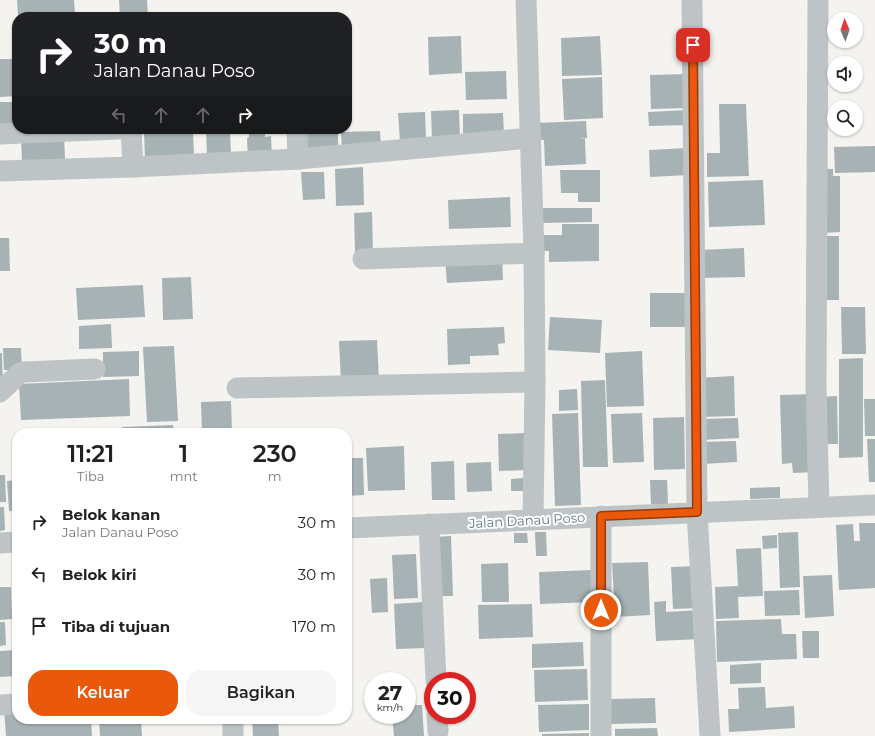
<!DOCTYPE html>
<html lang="id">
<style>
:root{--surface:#fff;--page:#f6f6f6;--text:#222;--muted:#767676;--accent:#ea580c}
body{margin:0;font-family:Montserrat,sans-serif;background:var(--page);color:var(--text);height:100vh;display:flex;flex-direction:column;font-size:15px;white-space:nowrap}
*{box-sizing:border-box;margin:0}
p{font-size:13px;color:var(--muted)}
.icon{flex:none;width:22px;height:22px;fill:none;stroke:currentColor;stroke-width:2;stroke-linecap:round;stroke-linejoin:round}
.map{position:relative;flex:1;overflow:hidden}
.details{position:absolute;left:12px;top:428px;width:340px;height:296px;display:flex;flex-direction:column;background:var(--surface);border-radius:16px;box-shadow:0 1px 3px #0004}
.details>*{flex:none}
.hud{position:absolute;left:12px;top:12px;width:340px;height:122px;border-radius:16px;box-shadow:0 1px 3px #0004;background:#202124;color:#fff;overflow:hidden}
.needle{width:26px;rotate:358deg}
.tools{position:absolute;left:827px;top:12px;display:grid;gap:8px}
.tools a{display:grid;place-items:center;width:36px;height:36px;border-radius:50%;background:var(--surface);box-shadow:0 1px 3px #0004;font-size:20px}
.speed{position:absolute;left:364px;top:672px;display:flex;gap:8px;font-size:20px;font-weight:700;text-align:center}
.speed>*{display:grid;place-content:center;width:52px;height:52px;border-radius:50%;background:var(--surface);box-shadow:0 1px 3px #0004;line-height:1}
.speed small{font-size:10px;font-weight:400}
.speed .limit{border:6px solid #d22;background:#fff;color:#111}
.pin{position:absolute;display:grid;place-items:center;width:34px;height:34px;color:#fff;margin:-17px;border-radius:8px;box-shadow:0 2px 6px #0006}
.me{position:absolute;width:44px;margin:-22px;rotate:0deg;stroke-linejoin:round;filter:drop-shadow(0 0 3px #0008)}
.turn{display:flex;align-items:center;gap:14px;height:84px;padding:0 16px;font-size:18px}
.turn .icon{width:52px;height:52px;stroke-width:2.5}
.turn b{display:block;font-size:28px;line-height:34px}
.lanes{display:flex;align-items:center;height:38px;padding:0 16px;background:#0003;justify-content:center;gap:20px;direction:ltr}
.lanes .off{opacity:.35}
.eta{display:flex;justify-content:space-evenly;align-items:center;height:68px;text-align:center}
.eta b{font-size:24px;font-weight:600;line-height:28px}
.primary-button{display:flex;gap:8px;margin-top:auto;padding:8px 16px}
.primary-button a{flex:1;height:46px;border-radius:16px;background:var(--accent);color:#fff;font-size:16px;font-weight:600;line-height:46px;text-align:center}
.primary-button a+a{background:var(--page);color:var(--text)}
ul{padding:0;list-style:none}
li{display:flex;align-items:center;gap:12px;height:52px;padding:0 16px}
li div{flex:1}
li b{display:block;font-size:15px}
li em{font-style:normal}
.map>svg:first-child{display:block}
.building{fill:#a7b2b5}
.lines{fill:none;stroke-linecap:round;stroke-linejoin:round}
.minor{stroke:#bec4c6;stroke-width:21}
.route-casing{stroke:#983908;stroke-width:10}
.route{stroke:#ea580c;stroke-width:7}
.labels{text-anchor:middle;stroke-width:4;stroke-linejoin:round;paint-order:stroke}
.street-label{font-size:13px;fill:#617882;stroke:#fff}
</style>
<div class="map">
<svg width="875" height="736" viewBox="0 0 875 736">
<rect width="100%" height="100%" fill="#f4f3ef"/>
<!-- building -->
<g class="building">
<path d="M17 0H74L75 14 18 16Z"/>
<path d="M119 0H147L148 16 120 17Z"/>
<path d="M461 36 462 73 429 75 428 37Z"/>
<path d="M600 36 602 75 562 76 561 38Z"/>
<path d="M0 59H17V96L0 97Z"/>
<path d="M506 71 507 99 466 100 465 72Z"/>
<path d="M688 74 689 108 651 109 650 75Z"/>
<path d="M602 77 603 118 564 120 562 79Z"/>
<path d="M0 102H17V129L0 131Z"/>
<path d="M719 104H746L749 176 707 177V153H720Z"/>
<path d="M459 110 460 138 432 139 431 111Z"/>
<path d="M689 110V125L649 126 648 112Z"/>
<path d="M425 112 426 140 400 141 398 113Z"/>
<path d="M503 113 504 135 463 137V114Z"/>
<path d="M586 121 587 138 580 139H585L586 164 545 166 544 140H536L535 123Z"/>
<path d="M206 129H230L231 155 207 156Z"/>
<path d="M249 129H265V137L271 136 272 158 248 159 247 138 249 137Z"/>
<path d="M303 129H338V148L304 149Z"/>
<path d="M193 130 194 156 145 158 144 132Z"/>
<path d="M380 131 381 147 342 149 341 132Z"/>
<path d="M64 136 65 159 22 161 21 137Z"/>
<path d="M875 146V172L835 173 834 147Z"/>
<path d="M687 148 688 175 650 177 649 150Z"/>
<path d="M363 167 364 205 336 206 335 169Z"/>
<path d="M822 169H833V176H840V232L822 233Z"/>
<path d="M560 170H600V202H578V193H561Z"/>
<path d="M301 172H324L325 199 303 200Z"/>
<path d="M763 180 765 225 709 227 708 182Z"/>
<path d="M510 197 511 227 449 229 448 200Z"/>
<path d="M543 208H592V222L543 223Z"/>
<path d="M372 212 373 252 355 253 354 213Z"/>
<path d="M562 224H599V261L549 262V251H543V235H562Z"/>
<path d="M822 236H839V300H823Z"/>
<path d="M0 238H9L10 271H0Z"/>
<path d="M744 248 745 277 700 278 699 250Z"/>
<path d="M502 255 503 280 447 283 445 257Z"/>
<path d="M191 277 193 319 163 320 162 278Z"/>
<path d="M143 285 145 317 78 320 76 288Z"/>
<rect x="650" y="293" width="35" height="34"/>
<path d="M841 307H865L866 354H842Z"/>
<path d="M550 317 602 320 600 353 548 350Z"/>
<path d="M111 324 112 348 79 349V326Z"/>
<path d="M504 327 505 343 498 344 499 355 470 356V364L448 365 447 329Z"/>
<path d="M377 340 379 381 341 382 339 341Z"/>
<path d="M174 346 178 421 147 422 143 347Z"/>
<path d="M3 348H21L22 370H4Z"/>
<path d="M139 351V376L103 377V352Z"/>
<path d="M642 351 644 406 607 407 605 353Z"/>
<path d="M0 353H2L3 386H0Z"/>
<path d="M863 358V457L839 458V359Z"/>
<path d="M734 376 735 416 699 417 697 378Z"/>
<path d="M129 379 130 416 21 420 19 384Z"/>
<path d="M605 380 608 467H583L581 381Z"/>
<path d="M577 389 578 410 559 411V390Z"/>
<path d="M815 394 817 472 793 473 792 463 782 464 780 395Z"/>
<path d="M837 396 838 444H819L818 397Z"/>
<path d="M864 399H875V436H865Z"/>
<path d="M231 401 232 433H202L201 402Z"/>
<path d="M578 413 581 505 555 506 552 414Z"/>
<path d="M642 413 644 462 613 463 611 414Z"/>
<path d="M684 417 685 469 654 470 653 418Z"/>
<path d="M738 418 739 438 701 440 700 419Z"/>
<path d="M173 425 174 433H122V427Z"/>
<path d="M526 433 527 470 499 471 498 434Z"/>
<path d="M867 439H875V482H869Z"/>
<path d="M736 441 737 462 703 464 702 442Z"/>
<path d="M404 446 405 490 368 491 366 448Z"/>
<path d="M347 458H363L364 495 347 496Z"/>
<path d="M454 461 455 500H432L431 462Z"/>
<path d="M491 462 492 491 467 492 466 463Z"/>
<path d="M15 463H17V478H16Z"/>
<path d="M0 475H5L6 502H0Z"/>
<path d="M523 478V491H511V479Z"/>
<path d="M17 480V511H9L7 481Z"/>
<path d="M650 480H667L668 504H651Z"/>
<path d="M780 487V498L750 499V488Z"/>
<path d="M0 507H4L5 530 0 531Z"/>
<path d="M859 523H875V588L839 590 836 525 853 524 854 541H860Z"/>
<path d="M535 532H546L547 556H536Z"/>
<path d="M798 532 800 587 780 588 778 533Z"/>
<path d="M514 533H527L528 543H514Z"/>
<path d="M777 535V548L763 549 762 536Z"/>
<path d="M451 536 453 596H436L434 537Z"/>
<path d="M761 548 763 596 738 597 739 618 716 619 715 587 738 586 736 549Z"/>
<path d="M416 554 418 598 394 599 392 555Z"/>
<path d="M648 562 650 615 615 617 612 563Z"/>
<path d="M508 563 509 602H482L481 564Z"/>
<path d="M698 566 699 608 673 609 671 567Z"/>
<path d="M592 570 593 602 540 604 539 572Z"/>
<path d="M832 575 834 616 805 618 803 576Z"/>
<path d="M387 578 388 612 372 613 370 579Z"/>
<path d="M0 587H11L12 619 0 620Z"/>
<path d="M799 590 800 615 765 616 764 591Z"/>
<path d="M666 601V612L701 610 702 639 656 641 654 602Z"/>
<path d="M424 602 426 648 396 649 394 604Z"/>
<path d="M532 604 533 637 479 639 478 605Z"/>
<path d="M781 619 782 634H796L797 659 717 662 716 621Z"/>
<path d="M0 622H5L6 645 0 646Z"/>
<path d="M802 631H819V658H803Z"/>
<path d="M583 642 584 666 532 668V644Z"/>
<path d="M17 650V676L0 677V651Z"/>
<path d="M761 663V683L730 684V665Z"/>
<path d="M587 669 588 700 535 702 534 670Z"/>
<path d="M765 687 766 708 794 706 795 728 729 732 728 709H739L738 688Z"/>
<path d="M655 698 656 723 610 724V699Z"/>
<path d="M589 704V730L539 732 538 705Z"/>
<path d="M407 705H422L424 736H394L392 715H407Z"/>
<path d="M17 708V719H91L92 736H6L4 709Z"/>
<path d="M99 719H141L142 736H100Z"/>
<path d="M252 719H278L279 736H253Z"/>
<path d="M657 728 658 736H615V729Z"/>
<path d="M589 733V736H542V734Z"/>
</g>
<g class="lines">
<!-- minor -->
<g class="minor">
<path d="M526 0 534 253 535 382 533 519"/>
<path d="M692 0 697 512 710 736"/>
<path d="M818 0 816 385 819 507"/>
<path d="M131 129 133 167"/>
<path d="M297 129 298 159"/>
<path d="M0 134 118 129"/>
<path d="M0 171 133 167 298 159 531 138"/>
<path d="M363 259 534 253"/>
<path d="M237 388 535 382"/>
<path d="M0 392 20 373 24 372 95 369"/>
<path d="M601 516V736"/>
<path d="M429 524 436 681"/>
<path d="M347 528 875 505"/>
<path d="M0 543 17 542"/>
<path d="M0 705 17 704"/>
<path d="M437 715 438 731"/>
<path d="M233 719V736"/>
</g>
</g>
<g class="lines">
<!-- route casing -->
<g class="route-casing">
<path id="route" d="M601 610V516L697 512 693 45"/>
</g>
<!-- route -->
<use href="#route" class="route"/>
</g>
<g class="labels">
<!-- street labels -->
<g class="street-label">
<text transform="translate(527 520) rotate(-3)" y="5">Jalan Danau Poso</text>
</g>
</g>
</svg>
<div class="tools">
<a><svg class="needle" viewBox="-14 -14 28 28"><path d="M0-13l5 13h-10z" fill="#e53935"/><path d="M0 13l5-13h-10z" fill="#767676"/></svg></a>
<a><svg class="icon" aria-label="sound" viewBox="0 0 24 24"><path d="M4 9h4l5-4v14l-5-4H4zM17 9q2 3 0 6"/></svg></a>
<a><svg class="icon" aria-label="search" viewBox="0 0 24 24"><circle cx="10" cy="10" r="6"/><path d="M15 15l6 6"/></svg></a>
</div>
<div class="speed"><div>27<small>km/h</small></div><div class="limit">30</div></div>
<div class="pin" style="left:693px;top:45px;background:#d93025"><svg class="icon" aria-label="arrive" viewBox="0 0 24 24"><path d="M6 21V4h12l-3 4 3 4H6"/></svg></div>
<svg class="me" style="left:601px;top:610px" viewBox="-20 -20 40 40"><circle r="17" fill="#ea580c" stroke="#fff" stroke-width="3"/><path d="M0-11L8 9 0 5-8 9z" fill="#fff"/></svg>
<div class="hud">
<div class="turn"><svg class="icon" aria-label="right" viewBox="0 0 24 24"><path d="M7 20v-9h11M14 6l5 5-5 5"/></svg><div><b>30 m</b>Jalan Danau Poso</div></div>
<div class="lanes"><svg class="icon off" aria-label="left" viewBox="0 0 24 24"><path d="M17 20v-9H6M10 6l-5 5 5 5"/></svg><svg class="icon off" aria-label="ahead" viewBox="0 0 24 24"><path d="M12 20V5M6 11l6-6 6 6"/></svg><svg class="icon off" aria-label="ahead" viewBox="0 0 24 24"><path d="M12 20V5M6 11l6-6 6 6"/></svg><svg class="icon" aria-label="right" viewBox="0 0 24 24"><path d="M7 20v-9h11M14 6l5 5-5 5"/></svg></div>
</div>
<section class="details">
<div class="eta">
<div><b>11:21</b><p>Tiba</p></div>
<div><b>1</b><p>mnt</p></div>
<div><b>230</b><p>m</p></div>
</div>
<ul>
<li><svg class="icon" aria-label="right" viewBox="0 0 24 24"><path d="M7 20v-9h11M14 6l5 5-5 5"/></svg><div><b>Belok kanan</b><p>Jalan Danau Poso</p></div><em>30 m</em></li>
<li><svg class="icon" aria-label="left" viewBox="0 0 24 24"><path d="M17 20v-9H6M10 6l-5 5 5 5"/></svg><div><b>Belok kiri</b></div><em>30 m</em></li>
<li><svg class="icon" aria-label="arrive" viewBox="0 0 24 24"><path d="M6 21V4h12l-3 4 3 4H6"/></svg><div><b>Tiba di tujuan</b></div><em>170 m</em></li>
</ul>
<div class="primary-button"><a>Keluar</a><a>Bagikan</a></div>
</section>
</div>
